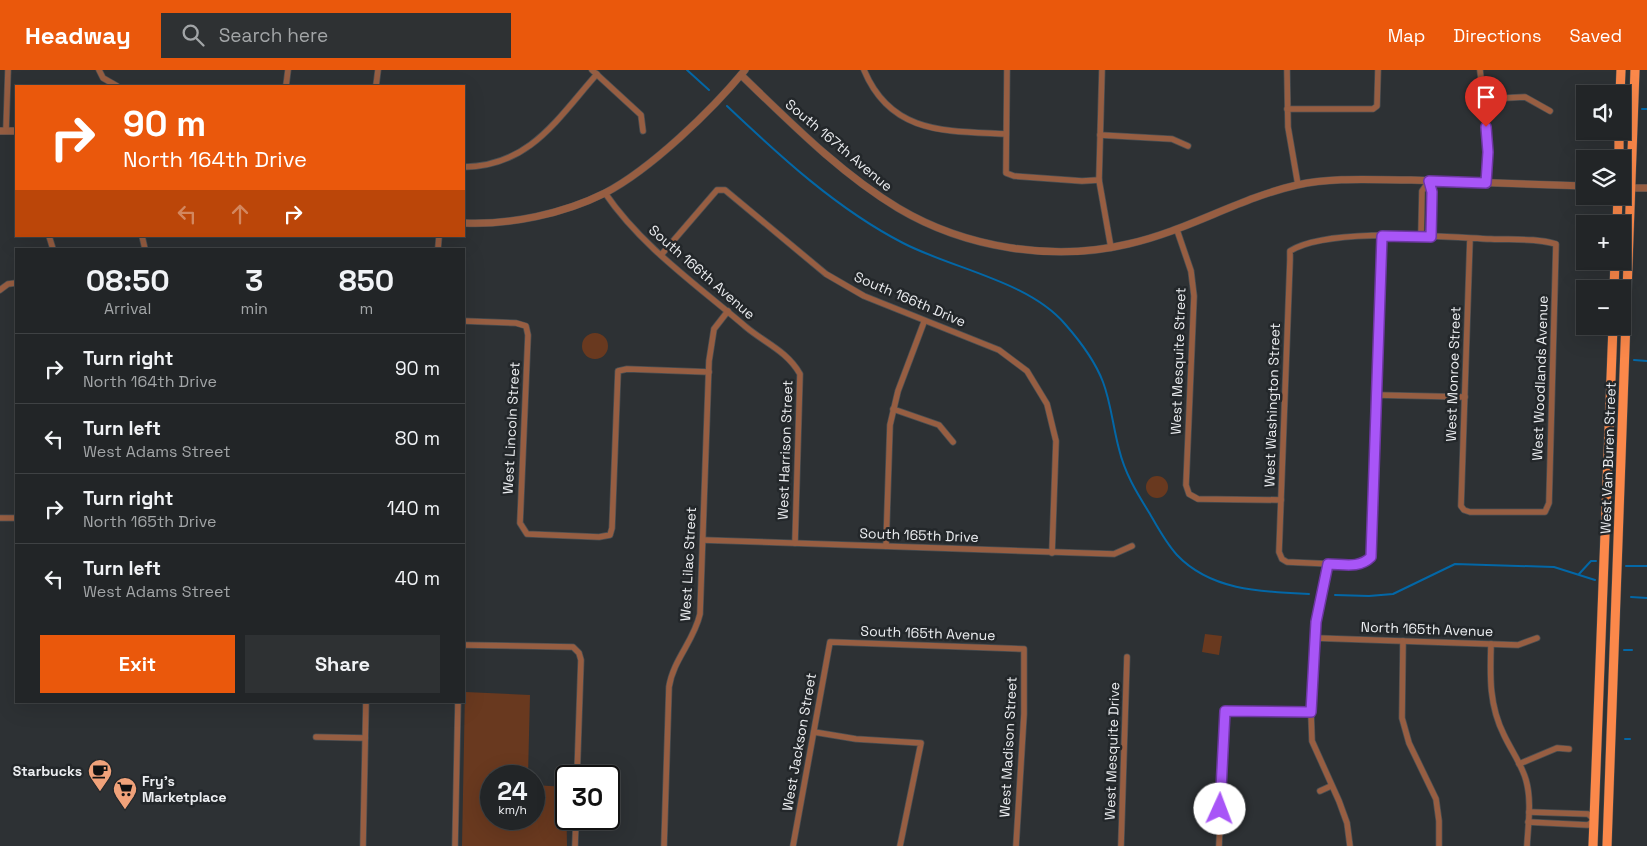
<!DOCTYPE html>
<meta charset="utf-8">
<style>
:root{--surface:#222527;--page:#2e3133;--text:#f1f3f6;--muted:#a2a5a7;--line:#3f4244;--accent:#ea580c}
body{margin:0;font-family:"Space Grotesk",sans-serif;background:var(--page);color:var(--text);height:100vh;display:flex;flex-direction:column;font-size:19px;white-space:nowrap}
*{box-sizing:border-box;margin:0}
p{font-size:16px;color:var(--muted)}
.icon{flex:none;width:28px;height:28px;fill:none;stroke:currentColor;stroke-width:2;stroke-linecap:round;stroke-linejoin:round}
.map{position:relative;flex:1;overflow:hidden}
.side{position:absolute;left:15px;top:178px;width:450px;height:455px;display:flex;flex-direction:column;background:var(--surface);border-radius:0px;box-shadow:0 5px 20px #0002,0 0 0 1px var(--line)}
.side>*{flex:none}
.top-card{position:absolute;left:15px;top:15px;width:450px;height:152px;border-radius:0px;box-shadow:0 5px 20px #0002,0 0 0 1px var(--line);background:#ea580c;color:#fff;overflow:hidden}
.fabs{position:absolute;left:1576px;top:15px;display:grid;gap:10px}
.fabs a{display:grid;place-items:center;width:55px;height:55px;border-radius:0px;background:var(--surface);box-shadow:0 5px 20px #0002,0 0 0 1px var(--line);font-size:25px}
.speed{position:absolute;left:480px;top:695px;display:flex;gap:10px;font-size:25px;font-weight:700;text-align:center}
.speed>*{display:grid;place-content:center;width:65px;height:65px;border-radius:50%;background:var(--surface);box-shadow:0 5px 20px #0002,0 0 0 1px var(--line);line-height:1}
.speed small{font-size:12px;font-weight:400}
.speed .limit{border:2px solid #111;border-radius:8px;background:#fff;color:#111}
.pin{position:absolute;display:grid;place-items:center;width:42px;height:42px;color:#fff;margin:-51px -21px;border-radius:50% 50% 50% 0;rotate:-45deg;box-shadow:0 0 5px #0007}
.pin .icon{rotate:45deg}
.me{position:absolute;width:55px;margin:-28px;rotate:2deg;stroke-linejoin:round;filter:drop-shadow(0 0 4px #0008)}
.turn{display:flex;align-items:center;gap:18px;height:105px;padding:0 25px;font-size:22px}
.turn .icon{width:65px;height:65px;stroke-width:2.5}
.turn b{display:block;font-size:35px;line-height:42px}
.lanes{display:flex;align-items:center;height:48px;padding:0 25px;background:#0003;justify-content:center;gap:25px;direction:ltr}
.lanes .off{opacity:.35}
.eta{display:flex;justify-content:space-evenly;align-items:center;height:85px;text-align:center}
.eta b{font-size:30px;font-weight:700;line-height:35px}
.button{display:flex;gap:10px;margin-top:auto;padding:10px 25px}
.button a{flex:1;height:58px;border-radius:0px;background:var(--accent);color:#fff;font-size:20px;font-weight:700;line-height:58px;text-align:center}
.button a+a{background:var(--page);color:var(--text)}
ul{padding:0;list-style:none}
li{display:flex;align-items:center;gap:15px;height:70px;padding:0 25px;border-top:1px solid var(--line)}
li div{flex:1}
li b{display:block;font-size:19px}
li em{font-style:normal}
header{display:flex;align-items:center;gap:30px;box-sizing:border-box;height:70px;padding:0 25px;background:var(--accent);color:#fff}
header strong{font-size:24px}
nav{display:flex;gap:28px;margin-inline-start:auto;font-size:18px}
.search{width:350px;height:45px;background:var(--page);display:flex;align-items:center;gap:12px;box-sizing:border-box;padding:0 18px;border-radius:0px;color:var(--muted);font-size:19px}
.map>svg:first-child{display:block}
.green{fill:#69391f}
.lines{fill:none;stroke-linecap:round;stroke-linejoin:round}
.stream{stroke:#0367a6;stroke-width:2}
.minor-casing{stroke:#4b4f52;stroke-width:7}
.tertiary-casing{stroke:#4b4f52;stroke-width:8}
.primary-casing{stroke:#4b4f52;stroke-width:10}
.minor{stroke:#975e42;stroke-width:5.5}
.tertiary{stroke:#975e42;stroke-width:7}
.primary{stroke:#fb884a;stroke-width:9}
.route-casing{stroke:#6d37a1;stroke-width:12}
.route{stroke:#a855f7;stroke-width:9}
.labels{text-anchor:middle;stroke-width:5;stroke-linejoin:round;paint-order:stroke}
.street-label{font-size:14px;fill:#ebedf0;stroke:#23272a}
.poi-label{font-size:14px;font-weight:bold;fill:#ebedf0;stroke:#23272a;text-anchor:end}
</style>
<header>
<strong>Headway</strong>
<div class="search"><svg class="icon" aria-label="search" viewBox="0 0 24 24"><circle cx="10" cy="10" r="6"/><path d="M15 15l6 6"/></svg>Search here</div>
<nav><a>Map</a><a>Directions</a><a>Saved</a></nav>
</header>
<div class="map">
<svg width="1647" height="776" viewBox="0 0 1647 776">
<rect width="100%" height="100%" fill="#2d3134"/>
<!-- green -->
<g class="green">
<circle cx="595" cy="276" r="13"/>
<circle cx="1157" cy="417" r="11"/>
<path d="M1205 564 1222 566 1219 585 1202 582Z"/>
<path d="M465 622 530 625 528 706H491V749H534V715L566 717 567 776H462Z"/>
</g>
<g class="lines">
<!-- stream -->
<g class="stream">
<path d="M687 0 709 20"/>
<path d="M727 36C781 87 837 139 903 173 953 199 1028 211 1065 254 1080 271 1095 291 1103 312 1111 333 1113 357 1119 379 1125 404 1137 423 1150 444 1158 458 1166 473 1177 485 1211 521 1263 522 1309 524"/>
<path d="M1642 39H1647"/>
<path d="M1634 290 1647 291"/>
<path d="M1626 496H1647"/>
<path d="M1579 504 1591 491H1596"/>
<path d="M1335 525 1369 526 1393 524 1455 494 1554 497 1595 510"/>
<path d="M1631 527 1647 528"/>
<path d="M1624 580H1632"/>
<path d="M1625 669H1630"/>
</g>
<!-- minor casing -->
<g class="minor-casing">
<g id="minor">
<path d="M99 0 103 8 117 16"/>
<path d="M592 0 641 45 643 61"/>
<path d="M864 0C891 65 947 61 1006 64"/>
<path d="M1007 0 1006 103 1014 106 1082 111 1099 110"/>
<path d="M1102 0 1099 110 1111 178"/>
<path d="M1287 0 1288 57 1298 115"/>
<path d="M1480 0 1488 71 1486 113"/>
<path d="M286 16 288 0"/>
<path d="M376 16 378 0"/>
<path d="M1483 29 1525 27 1550 41"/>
<path d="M1287 39H1373L1377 36 1378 0"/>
<path d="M6 61 8 0"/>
<path d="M1100 65 1172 69 1188 76"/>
<path d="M464 97C530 96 557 49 597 4"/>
<path d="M1429 111 1433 122 1431 167"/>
<path d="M605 123C641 176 697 215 746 257 765 273 787 281 800 304L795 473"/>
<path d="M1177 160 1191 201 1194 226 1186 415 1189 424 1198 429 1281 430"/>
<path d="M49 166 53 179"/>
<path d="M142 166 145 179"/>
<path d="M1382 166 1371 487 1365 493 1354 495 1287 492 1282 489 1279 482 1290 190V181C1328 157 1444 167 1491 169 1512 170 1536 168 1556 174L1549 433 1545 442H1470L1464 440 1461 436 1470 168"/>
<path d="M1421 167 1422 121 1429 111"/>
<path d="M438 179 439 166"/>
<path d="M661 185 717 120H725L826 204 864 226 999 280 1027 301 1047 334 1056 371 1052 483"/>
<path d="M0 220 8 214 16 213"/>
<path d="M464 251 516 253 526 256 528 265 520 453 527 464 599 467 610 465 612 458 618 301 627 299 709 302"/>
<path d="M1377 325 1465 327"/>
<path d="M893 339 939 355 953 372"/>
<path d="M0 448H16"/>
<path d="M703 470 1114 484 1132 476"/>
<path d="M886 476 890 355 898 321 924 252"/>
<path d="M1328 494 1316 552 1311 642 1312 671 1339 731 1347 753 1350 776"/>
<path d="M1315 568 1518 575 1537 568"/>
<path d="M1403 571 1402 648 1409 673 1436 729 1439 751V776"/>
<path d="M1491 574C1490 607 1489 635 1504 665 1511 680 1522 695 1526 710 1532 731 1528 755 1527 776"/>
<path d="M464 575 573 577 579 583 581 590 577 706"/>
<path d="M814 662 856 669 921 673 900 776"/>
<path d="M316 667 365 668"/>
<path d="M1519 694 1557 678 1569 679"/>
<path d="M1320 721 1331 716"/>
<path d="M1528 752 1588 755 1595 750 1588 744 1529 742"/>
<path d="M363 776 366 631"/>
<path d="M455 776 458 631"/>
<path d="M575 776 576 749"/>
<path d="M664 776 669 617C673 590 694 571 700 544L709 291 714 259 728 241"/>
<path d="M793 776 830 572 1024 579V644L1016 776"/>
<path d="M1121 776 1127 587"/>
<path d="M1219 776 1225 641 1311 642"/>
</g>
</g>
<!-- tertiary casing -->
<g class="tertiary-casing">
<g id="tertiary">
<path d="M741 5C790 52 840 103 898 138 965 178 1053 192 1128 174 1187 161 1239 128 1297 115 1334 107 1373 110 1411 110 1469 112 1527 114 1585 116"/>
<path d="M0 61H16"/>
<path d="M1622 118H1647"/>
<path d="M464 153C510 155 563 144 605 123 651 99 712 40 745 0"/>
</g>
</g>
<!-- primary casing -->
<g class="primary-casing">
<g id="primary">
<path d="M1620 24 1621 0"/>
<path d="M1619 89V61"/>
<path d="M1617 154 1618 126"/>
<path d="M1614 219 1615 191"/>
<path d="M1593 776 1613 256"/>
<path d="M1607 776 1635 0"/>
</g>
</g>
<!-- minor -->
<use href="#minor" class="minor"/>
<!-- tertiary -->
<use href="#tertiary" class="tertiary"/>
<!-- primary -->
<use href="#primary" class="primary"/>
</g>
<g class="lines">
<!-- route casing -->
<g class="route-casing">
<path id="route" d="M1220 739 1225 641 1311 642 1316 552 1328 494C1343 494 1359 499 1371 487L1382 166 1431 167 1432 122 1429 111 1486 113 1488 82 1486 57"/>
</g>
<!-- route -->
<use href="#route" class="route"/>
</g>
<!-- icons -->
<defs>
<g id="cafe-pin" transform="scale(1.25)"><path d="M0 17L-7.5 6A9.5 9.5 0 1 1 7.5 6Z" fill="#f0a27a" stroke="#23272a"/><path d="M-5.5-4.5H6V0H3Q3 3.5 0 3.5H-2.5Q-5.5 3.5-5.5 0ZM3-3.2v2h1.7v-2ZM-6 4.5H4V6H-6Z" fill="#111"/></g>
<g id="supermarket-pin" transform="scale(1.25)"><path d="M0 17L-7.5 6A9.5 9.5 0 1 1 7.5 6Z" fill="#f0a27a" stroke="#23272a"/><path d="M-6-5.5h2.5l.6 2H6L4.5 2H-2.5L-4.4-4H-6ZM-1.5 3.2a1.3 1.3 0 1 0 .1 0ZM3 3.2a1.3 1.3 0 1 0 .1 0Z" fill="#111"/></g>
</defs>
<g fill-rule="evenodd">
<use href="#cafe-pin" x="100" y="701"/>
<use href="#supermarket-pin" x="125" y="719"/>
</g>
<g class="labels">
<!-- street labels -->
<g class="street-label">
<text transform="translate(839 75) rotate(40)" y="5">South 167th Avenue</text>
<text transform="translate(702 202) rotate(41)" y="5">South 166th Avenue</text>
<text transform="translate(910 229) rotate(23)" y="5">South 166th Drive</text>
<text transform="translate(1178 291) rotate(-88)" y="5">West Mesquite Street</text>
<text transform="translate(1453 304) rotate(-88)" y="5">West Monroe Street</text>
<text transform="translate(1540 308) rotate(-88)" y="5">West Woodlands Avenue</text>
<text transform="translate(1272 335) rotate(-88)" y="5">West Washington Street</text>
<text transform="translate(511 358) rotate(-87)" y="5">West Lincoln Street</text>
<text transform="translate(785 380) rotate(-88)" y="5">West Harrison Street</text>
<text transform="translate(1608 388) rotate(-88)" y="5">West Van Buren Street</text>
<text transform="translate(919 465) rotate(2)" y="5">South 165th Drive</text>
<text transform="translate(688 494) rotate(-87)" y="5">West Lilac Street</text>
<text transform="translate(1427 559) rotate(2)" y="5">North 165th Avenue</text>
<text transform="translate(928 563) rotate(2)" y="5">South 165th Avenue</text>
<text transform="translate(799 672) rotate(-80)" y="5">West Jackson Street</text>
<text transform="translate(1008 677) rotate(-87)" y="5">West Madison Street</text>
<text transform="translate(1112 681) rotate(-88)" y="5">West Mesquite Drive</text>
</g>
<!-- poi labels -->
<g class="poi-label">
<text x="82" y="706">Starbucks</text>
<text x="142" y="716" text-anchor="start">Fry's<tspan x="142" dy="16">Marketplace</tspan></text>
</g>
</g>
</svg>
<div class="fabs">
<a><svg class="icon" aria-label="sound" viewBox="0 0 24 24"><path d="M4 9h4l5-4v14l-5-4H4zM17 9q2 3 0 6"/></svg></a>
<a><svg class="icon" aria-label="layers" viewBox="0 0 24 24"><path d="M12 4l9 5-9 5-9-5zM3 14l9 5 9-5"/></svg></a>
<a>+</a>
<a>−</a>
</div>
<div class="speed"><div>24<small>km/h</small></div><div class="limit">30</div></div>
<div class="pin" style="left:1486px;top:57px;background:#d93025"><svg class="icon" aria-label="arrive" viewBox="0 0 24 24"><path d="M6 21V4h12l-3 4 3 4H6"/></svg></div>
<svg class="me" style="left:1220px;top:739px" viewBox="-20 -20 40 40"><circle r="19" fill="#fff"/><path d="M0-13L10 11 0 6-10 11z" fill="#a855f7"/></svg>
<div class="top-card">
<div class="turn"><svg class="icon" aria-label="right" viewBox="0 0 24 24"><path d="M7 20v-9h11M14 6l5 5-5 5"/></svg><div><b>90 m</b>North 164th Drive</div></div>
<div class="lanes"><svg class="icon off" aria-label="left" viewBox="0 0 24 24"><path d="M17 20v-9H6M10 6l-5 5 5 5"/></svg><svg class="icon off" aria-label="ahead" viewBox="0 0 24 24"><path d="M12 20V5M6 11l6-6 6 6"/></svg><svg class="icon" aria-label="right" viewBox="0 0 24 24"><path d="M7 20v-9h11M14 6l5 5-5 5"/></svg></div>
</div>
<section class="side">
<div class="eta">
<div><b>08:50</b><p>Arrival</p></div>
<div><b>3</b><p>min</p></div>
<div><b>850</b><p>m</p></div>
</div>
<ul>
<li><svg class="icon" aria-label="right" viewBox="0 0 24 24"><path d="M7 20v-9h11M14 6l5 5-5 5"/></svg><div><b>Turn right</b><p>North 164th Drive</p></div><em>90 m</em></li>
<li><svg class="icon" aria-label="left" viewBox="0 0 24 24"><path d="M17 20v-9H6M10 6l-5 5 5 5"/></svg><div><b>Turn left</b><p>West Adams Street</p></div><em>80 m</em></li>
<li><svg class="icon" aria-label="right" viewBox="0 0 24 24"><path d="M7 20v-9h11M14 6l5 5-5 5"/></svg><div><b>Turn right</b><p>North 165th Drive</p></div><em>140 m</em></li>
<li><svg class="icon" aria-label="left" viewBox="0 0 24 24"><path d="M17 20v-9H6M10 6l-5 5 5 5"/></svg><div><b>Turn left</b><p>West Adams Street</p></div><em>40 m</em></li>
</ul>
<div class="button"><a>Exit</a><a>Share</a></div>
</section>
</div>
